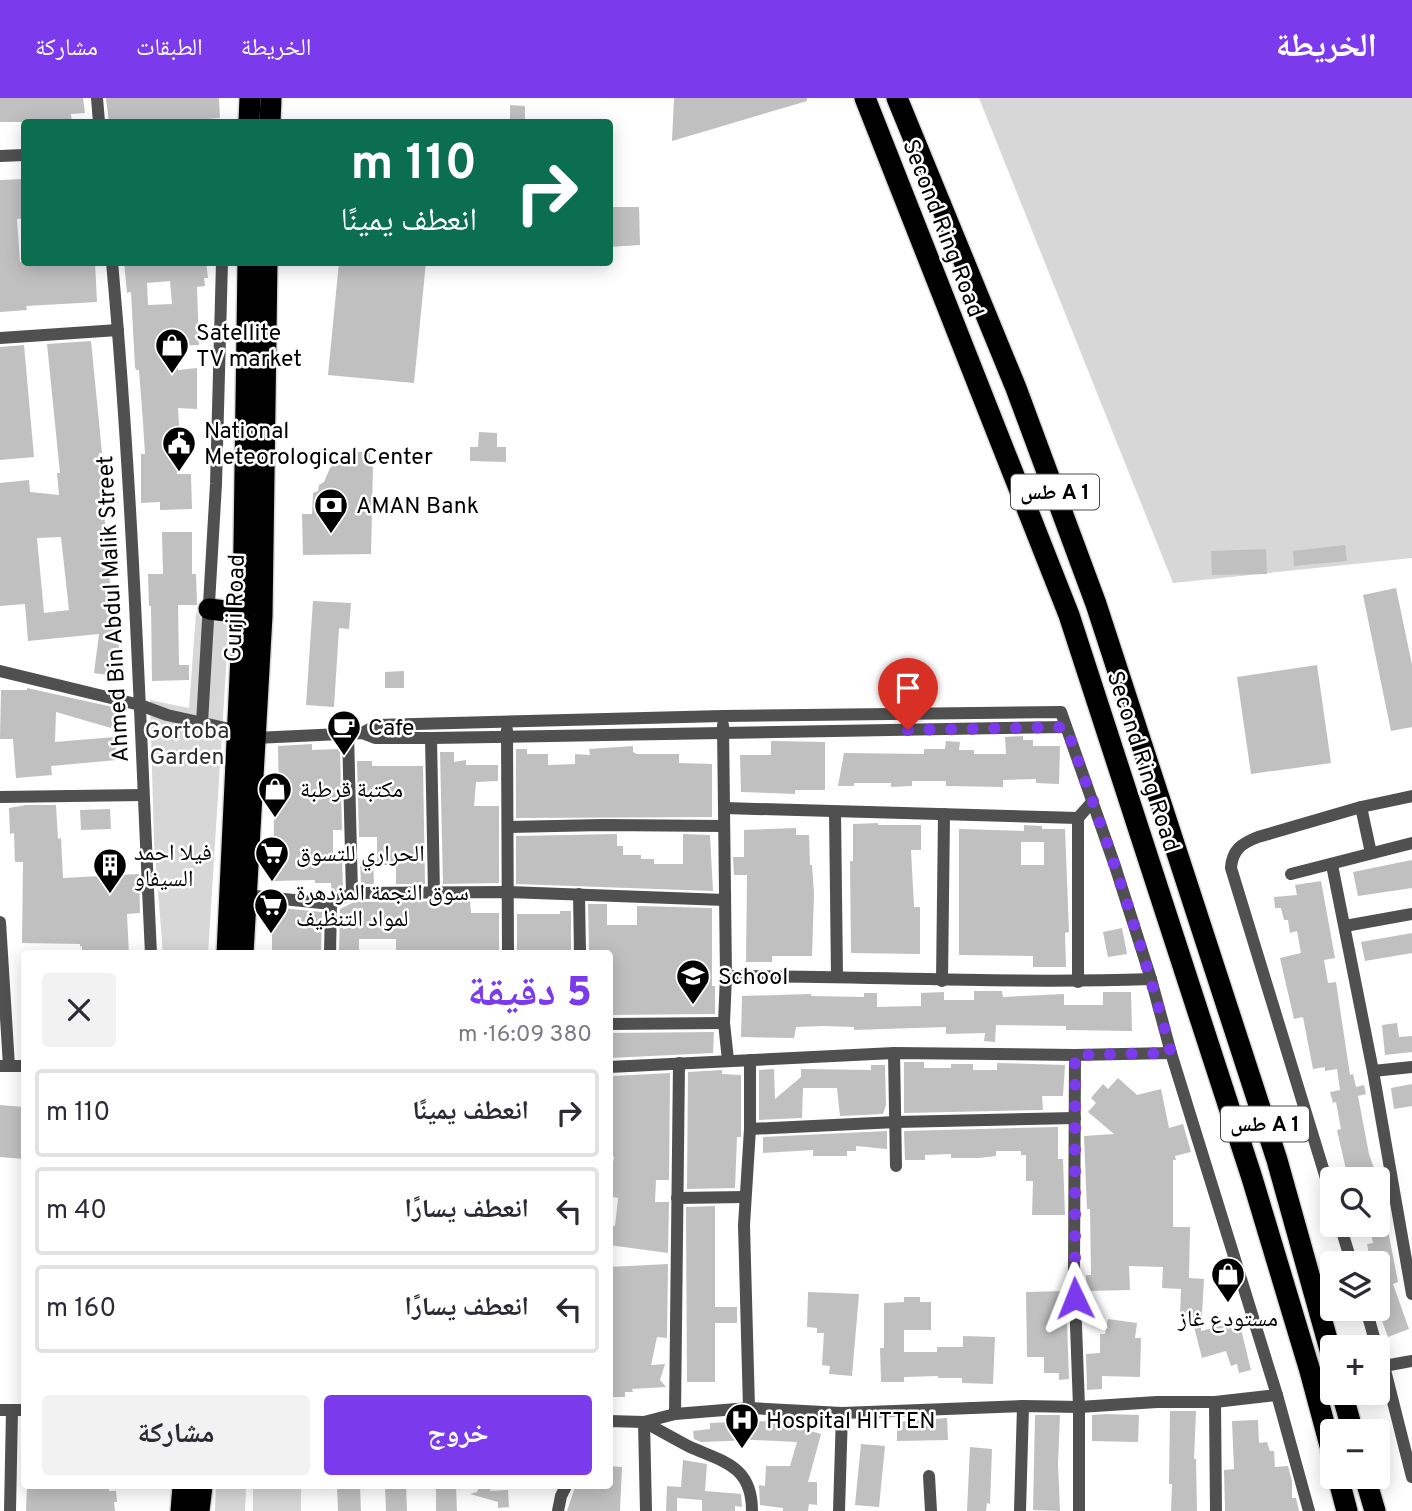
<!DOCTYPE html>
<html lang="ar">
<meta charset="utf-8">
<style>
:root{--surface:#fff;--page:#f2f2f3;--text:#2b2b33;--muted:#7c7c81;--line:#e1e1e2;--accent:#7c3aed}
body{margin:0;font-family:Overpass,"Noto Naskh Arabic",sans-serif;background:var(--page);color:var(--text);direction:rtl;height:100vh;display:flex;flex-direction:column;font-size:26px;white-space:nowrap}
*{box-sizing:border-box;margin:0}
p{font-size:23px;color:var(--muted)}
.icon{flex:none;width:38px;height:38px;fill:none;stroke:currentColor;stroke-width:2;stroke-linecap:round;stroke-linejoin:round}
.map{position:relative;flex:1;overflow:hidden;direction:ltr}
.side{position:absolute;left:21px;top:852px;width:592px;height:539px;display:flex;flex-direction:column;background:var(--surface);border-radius:7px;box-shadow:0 4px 18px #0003;direction:rtl}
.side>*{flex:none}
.banner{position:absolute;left:21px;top:21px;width:592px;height:147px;border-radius:7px;box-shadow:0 4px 18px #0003;direction:rtl;background:#0b6e4f;color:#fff;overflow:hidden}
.fabs{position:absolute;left:1320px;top:1069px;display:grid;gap:14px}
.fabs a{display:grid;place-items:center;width:70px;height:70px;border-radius:7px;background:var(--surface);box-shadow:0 4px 18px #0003;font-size:35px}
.pin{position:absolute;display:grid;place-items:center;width:60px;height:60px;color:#fff;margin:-72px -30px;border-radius:50% 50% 50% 0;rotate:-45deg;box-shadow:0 0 7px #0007}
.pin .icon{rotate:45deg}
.me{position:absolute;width:77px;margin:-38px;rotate:358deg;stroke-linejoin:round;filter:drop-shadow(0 0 5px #0008)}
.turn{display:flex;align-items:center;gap:24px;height:147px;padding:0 21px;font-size:32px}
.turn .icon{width:91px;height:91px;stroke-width:2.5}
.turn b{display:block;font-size:49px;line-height:60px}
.round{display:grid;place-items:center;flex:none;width:74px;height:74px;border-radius:7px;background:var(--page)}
.overview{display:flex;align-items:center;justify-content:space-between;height:119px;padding:0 21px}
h1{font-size:42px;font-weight:800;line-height:52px;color:var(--accent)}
.button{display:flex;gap:14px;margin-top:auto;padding:14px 21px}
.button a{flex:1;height:80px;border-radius:7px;background:var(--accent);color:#fff;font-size:28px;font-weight:800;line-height:80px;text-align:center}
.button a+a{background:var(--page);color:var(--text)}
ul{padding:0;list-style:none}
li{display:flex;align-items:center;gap:21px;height:88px;margin:0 14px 10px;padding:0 7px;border:4px solid var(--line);border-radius:7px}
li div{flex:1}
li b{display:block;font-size:26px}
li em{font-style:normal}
header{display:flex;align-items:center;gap:42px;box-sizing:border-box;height:98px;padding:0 35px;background:var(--accent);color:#fff}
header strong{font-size:33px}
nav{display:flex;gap:38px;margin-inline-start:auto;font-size:24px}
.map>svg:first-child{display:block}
.green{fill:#d7d7d7}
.building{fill:#c0c0c0;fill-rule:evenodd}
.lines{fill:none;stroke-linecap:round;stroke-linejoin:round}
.highway-casing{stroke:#dbdbdb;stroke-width:24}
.street{stroke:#505050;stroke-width:12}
.highway{stroke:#000;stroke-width:21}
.route{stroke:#7c3aed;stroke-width:12;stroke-dasharray:0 21.6}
.labels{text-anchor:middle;stroke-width:5;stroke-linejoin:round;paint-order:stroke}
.shield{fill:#fff;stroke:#4c4c4c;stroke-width:2}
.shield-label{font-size:21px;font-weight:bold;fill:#000}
.street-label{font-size:23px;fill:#000;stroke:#fff}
.poi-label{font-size:23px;fill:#000;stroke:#fff;text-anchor:start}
.park-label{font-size:23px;fill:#2e2e2e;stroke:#fff}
</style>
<header>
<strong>الخريطة</strong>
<nav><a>الخريطة</a><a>الطبقات</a><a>مشاركة</a></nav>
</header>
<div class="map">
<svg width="1412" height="1413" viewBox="0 0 1412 1413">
<rect width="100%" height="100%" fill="#fff"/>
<!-- green -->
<g class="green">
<path d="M979 0H1412V460L1173 485Z"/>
<path d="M196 515 227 517 229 524 208 856H163L154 743 150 602 189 610Z"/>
<path d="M216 1388H246L245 1413H215Z"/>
<rect x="253" y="1388" width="48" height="25"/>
</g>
<!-- building -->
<g class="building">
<path d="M0 0H83L85 15 71 16 72 24H0Z"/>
<path d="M106 0H219L220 20 167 24H109Z"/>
<path d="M674 0H807V3L672 43Z"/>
<path d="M510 7 525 8V23L510 24Z"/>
<path d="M24 81V120L17 121 20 164H95L97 204 26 208 27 212 0 214V82Z"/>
<path d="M609 109H639L640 147 609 149Z"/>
<path d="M124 164H206L208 180H204L205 188 197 189 199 247 177 248 178 272 197 270V311L178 310 180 344H177V376H191L192 411 160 412V404L141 405V356H145L143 324 139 272H136L135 269 131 194 127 195ZM170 183 172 206 148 207 147 185Z"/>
<path d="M339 164H426L414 285 328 277Z"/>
<path d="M91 243 102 355H99L112 508 115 507 120 561 124 562 121 579 94 575 99 536 28 543 25 506 0 508V385L29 382 30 394 59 397 57 375H60L47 246ZM61 439 69 512 44 515 37 440Z"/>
<path d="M24 247 34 359 0 362V249Z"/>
<path d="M479 334 497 335V349H506V364L470 363V349H478Z"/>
<path d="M341 354H370V365H373L371 456 303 457 302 416H312L313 395 318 393 319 387 324 384 330 370 340 360Z"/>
<path d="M162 434H192V476H196L197 507H178L179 567H189V582L152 583 151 508H149L148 476H163Z"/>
<path d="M1345 447 1347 463 1294 468 1293 453Z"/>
<path d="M1266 451 1267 476 1212 477 1211 453Z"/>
<path d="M1396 490 1412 567V629L1391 633 1363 497Z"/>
<path d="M313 503 351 505 349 531 339 530 334 609 306 607Z"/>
<path d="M1317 567 1331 665 1251 676 1237 579Z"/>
<path d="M404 573V590H385V574Z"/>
<path d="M27 590 117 610 111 630 56 614 55 644 115 639 117 662 51 668 52 677 16 680 13 641H0L1 592H27Z"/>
<path d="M1023 638V642H1033V648H1060L1059 686 1036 685V681L1003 682V689L946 688V683H912V688L891 689V685H854V688H838L844 655 924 656V651H945L946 643 960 644 959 652H974V656H1006L1005 639Z"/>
<path d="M771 643 825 644V692H795V696L741 694 740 657H771Z"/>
<path d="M312 646V652L340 651 342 732H333V762H342L343 790 332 796 331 785H315V782L273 783 274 718H276V699H279L278 648Z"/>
<path d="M633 648V654L637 656H679V665L712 666V719L516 720V651H527V656H548V667L575 666V656L590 657 589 651Z"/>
<path d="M440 654H454V664L466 662V667H498V683L476 684 474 708H499V785L443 786Z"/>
<path d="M357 663H372V668H423L425 786H396V767H377V739H359Z"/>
<path d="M26 707H56L58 741 61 740 63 780 139 776 140 815 127 816 129 856H82V848L80 849V846L22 845 23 764H15L14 735 10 736 9 710Z"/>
<path d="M110 711 111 731 81 732 80 712Z"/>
<path d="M878 725V727H921V752H911L914 809H920V856L851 855 850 763H853V726Z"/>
<path d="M1024 727 1042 728V731H1065L1069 834 1065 835 1066 869H1033V858L959 857V731L1024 733ZM1021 744H1044V767H1021Z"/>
<path d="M796 730V737H809L810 767H812L814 796 812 858H772V864H746L747 777H734L733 759H744V732Z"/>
<path d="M617 736V748H623V757H641V761H654V766H683V736L710 737 713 793 516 786V738Z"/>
<path d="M373 761 374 786H361L360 762Z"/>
<path d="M1412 762V790L1358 798 1353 774Z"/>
<path d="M1321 783 1335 860 1324 862 1328 885 1336 884 1350 977 1353 976 1356 989 1364 987 1366 996 1358 998 1369 1056 1374 1070 1378 1069 1381 1082H1344V1076H1347L1337 1032 1341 1031 1336 1004 1333 1005 1330 994 1340 992 1337 971 1325 973V969L1313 971 1303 919 1294 921 1280 860 1301 855 1297 833 1290 835 1288 822H1284L1281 810H1275L1274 799 1297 797 1295 787Z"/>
<path d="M470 803 471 815H499V856H403L396 854V841H359V853H339L340 811 354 804Z"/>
<path d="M588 806H607V827H637V808L712 810V888H715V916L609 917V852H589Z"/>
<path d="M272 809 322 814 321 856H272Z"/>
<path d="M560 813H571V856H517V816H560Z"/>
<path d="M1122 830 1127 856 1108 859 1103 834Z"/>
<path d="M1412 835V855L1365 863 1361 844Z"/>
<path d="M974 893H1002L1003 899 1064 896V907H1103V894H1131L1132 933 1066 932V928L996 927 995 944 984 943 985 935 946 936V929L854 932V929L822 928 796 929 794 940 741 939 742 898 811 896V898L864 899V895H877V909L921 908V895L944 894V902H974Z"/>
<path d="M1397 925 1399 939 1412 938V954L1385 957 1382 927Z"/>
<path d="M714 934 713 955 609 960V935Z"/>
<path d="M904 964H924V970H951V966H973V972H997V965L1065 967 1063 998H1042L1043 1012 904 1015Z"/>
<path d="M871 967H885L886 1007 883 1016 840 1018 837 990H803L802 1020 759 1022V972L774 971 775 1001 801 979V971L871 972Z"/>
<path d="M722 972V976L741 977V1039H737L735 1090 687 1091 688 974Z"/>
<path d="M670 975 669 1082H656L655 1104H669L668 1155 609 1147 612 1128H615L618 1100 609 1098V1084L614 1059 612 1058 613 1042 609 1041 612 978Z"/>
<path d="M1118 980 1137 997 1161 991 1169 1030 1183 1026 1191 1054 1175 1058 1176 1062H1173V1129H1190L1189 1180 1204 1181 1201 1233 1239 1223 1251 1272 1239 1275 1237 1266 1231 1268 1226 1253 1202 1260 1191 1217 1180 1216 1181 1191 1162 1190 1163 1169 1129 1168 1130 1192 1087 1193 1086 1177H1091L1090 1111H1087L1084 1038 1114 1036 1088 1014 1096 1005 1091 1000 1103 986 1108 991Z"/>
<path d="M1412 986V1008L1394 1011 1391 990Z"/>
<path d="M0 1007 24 1009V1061L0 1059Z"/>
<path d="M1058 1029V1061H1063L1065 1117H1032L1033 1083H1026V1057H1021V1053H996V1058L979 1060H951V1056L925 1057V1062H905L904 1033Z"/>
<path d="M887 1033V1051L856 1048V1053H847V1058H813V1052L763 1055V1039Z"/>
<path d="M715 1108V1209H737V1225H715V1284H687L686 1109Z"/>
<path d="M1369 1127H1387L1398 1184 1393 1186 1409 1231 1388 1239 1377 1209V1166H1371L1367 1146 1373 1145Z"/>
<path d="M668 1166 667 1240 657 1239 651 1267 665 1266 660 1282 666 1289 632 1291 633 1294H625V1299H609V1169Z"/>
<path d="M1066 1193 1069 1281 1059 1282V1275H1044V1259H1027L1026 1194Z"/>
<path d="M808 1194 859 1196 852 1278 829 1276 830 1268 822 1267 824 1235H817V1230L807 1229Z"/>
<path d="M904 1199H920V1204H931V1232H904V1254H937V1249H963V1238L995 1239 993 1286 962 1285V1280H938V1278L904 1279V1284H881L880 1250H884V1205L904 1204Z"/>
<path d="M1108 1221 1137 1225 1135 1240H1141L1140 1279 1102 1278V1291L1087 1292 1086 1256 1100 1255V1236H1105Z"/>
<path d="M1170 1313H1196L1194 1361H1196L1197 1413H1171L1172 1386H1169Z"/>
<path d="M1105 1316 1139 1317 1138 1344 1092 1343V1317Z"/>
<path d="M1035 1317H1060L1058 1366 1060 1413 1033 1412Z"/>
<path d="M947 1320 948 1342 897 1343V1324Z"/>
<path d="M1258 1322 1259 1345 1267 1344 1270 1353H1274L1275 1369 1288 1368 1292 1383V1400H1296L1299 1413H1225L1224 1372 1234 1371 1232 1323Z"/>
<path d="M758 1323 790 1324V1327L821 1336 808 1384H817V1407L809 1406 808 1413H783V1410L760 1407 759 1387 765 1388 766 1368H790L797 1344 754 1342 701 1344 694 1341 693 1333 710 1331V1325Z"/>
<path d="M861 1346 885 1348 879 1409 855 1407Z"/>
<path d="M970 1349 992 1351 990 1406 987 1405 986 1413H967Z"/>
<path d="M683 1362 707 1366 705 1393 741 1396 742 1409 735 1408V1413H702V1402L677 1400V1413H666L667 1388 681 1389Z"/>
<path d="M609 1368 622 1369 620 1413H567L575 1389 609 1388Z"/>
<path d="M27 1388H109V1393H116L117 1404H114L115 1413H26Z"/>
<path d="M337 1388H360L361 1413H338Z"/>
<path d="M385 1388H406L407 1413H386Z"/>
<path d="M436 1388H456L457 1413H436Z"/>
<path d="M479 1388H492L490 1393 508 1392 509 1409 498 1410V1404L470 1396 477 1394Z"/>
</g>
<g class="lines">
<!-- highway casing -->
<g class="highway-casing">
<g id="highway">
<path d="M865 0 1069 517 1252 1080 1310 1273 1332 1355"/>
<path d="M897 0 1016 290 1096 506 1277 1062 1332 1259"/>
<path d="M249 24 250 0"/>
<path d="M270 24 271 0"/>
<path d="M209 511 243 515"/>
<path d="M227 856 243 515 248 164"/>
<path d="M243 856 262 518 267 164"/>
<path d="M1342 1295 1353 1334"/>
<path d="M1338 1379 1347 1413"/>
<path d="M1365 1379 1375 1413"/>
<path d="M181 1413 183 1388"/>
<path d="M199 1413 202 1388"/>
</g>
</g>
<!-- street -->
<g class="street">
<path d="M97 0 99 24"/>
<path d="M0 58 24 57"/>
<path d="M112 164C133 394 140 625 151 856"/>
<path d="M0 240 118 232"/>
<path d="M0 573 140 607 167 617 239 633"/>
<path d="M202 625 216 386 222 164"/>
<path d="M723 627 726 878 724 925 728 962"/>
<path d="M507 632 508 856"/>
<path d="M348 635 352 795"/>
<path d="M362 635 377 627 723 618 1061 614 1115 768 1151 881 1171 955 1277 1297 1309 1413"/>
<path d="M255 640 362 635 375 640H431L1066 629"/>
<path d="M431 640 434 795"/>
<path d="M0 699 143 697"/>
<path d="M1361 709 1371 755"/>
<path d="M724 710 1078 720 1093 703"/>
<path d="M835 714 837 878"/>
<path d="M508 729 603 727 724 728"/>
<path d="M1332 767 1373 973 1412 1196"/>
<path d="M1291 776 1412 745"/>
<path d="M579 796 580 856"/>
<path d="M246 797 331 806 352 795 506 794 725 802"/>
<path d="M0 824 9 968"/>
<path d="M1345 828 1412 816"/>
<path d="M330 856 331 806"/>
<path d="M726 878C868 878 1009 886 1151 881"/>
<path d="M942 883 944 716"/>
<path d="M1078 884V720"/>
<path d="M609 926 724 925"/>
<path d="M894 955 896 1068"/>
<path d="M1075 957 1074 1173 1079 1309V1413"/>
<path d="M0 968H24"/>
<path d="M609 969 894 955 1075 957 1171 955"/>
<path d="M1373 973 1412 969"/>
<path d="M750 1031 896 1024 1075 1020"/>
<path d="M677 1100 745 1099"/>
<path d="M1332 1100 1231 770C1232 752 1242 745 1258 739L1361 709 1412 698"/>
<path d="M1340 1127 1352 1166"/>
<path d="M1366 1211 1377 1250"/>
<path d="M1377 1250 1384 1268 1412 1379"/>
<path d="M1384 1268 1412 1263"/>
<path d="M1215 1304 1216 1413"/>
<path d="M749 1310 744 1127 750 1031V962"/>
<path d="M0 1312H24"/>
<path d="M675 1316 679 965"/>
<path d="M609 1323 644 1324 675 1316 749 1310 842 1315 1023 1308 1079 1309 1157 1304H1215L1277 1297"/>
<path d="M644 1324C659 1332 673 1340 688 1348 723 1364 752 1367 752 1413"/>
<path d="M644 1324 646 1413"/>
<path d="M929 1378 931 1413"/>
<path d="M10 1413 12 1312"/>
<path d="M558 1413 561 1398 566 1388"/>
<path d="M839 1413 842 1315"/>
<path d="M1020 1413 1023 1308"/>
</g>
<!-- highway -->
<use href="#highway" class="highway"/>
</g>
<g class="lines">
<!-- route -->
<path class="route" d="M908 632 1066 629C1105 737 1142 844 1171 955L1075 957V1200"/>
</g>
<!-- icons -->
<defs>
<g id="shop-pin" transform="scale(1.75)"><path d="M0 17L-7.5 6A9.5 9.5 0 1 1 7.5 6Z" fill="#000" stroke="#fff"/><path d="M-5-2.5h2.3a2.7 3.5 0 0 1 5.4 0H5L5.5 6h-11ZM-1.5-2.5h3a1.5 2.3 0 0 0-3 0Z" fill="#fff"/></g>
<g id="civic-pin" transform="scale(1.75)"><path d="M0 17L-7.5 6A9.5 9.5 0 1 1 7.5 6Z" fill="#000" stroke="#fff"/><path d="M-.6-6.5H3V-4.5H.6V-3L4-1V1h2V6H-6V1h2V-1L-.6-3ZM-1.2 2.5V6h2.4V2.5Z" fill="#fff"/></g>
<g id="bank-pin" transform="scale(1.75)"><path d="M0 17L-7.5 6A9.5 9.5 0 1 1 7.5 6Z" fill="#000" stroke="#fff"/><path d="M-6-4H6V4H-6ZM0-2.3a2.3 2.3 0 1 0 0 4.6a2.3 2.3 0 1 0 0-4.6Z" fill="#fff"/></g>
<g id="cafe-pin" transform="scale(1.75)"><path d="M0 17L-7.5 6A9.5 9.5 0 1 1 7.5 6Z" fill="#000" stroke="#fff"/><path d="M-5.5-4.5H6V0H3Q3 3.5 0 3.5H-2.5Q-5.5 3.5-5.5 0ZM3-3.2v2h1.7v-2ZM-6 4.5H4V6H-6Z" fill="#fff"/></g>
<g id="supermarket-pin" transform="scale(1.75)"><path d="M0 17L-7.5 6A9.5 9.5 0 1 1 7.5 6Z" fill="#000" stroke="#fff"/><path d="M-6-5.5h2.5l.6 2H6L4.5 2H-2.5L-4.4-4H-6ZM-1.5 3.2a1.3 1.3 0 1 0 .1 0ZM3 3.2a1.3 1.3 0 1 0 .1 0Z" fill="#fff"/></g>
<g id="building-pin" transform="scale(1.75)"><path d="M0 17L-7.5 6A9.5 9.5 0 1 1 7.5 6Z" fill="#000" stroke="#fff"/><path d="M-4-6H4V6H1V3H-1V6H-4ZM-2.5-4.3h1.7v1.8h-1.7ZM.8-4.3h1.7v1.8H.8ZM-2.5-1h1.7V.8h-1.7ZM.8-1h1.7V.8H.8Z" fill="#fff"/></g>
<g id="school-pin" transform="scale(1.75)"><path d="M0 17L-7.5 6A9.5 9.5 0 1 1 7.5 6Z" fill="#000" stroke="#fff"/><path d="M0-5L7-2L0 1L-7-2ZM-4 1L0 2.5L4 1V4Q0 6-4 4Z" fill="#fff"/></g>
<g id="hospital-pin" transform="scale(1.75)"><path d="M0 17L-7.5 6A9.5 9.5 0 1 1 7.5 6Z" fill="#000" stroke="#fff"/><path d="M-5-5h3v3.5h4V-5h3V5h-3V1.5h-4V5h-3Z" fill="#fff"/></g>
</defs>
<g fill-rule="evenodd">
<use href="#shop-pin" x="172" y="247"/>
<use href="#civic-pin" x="179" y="345"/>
<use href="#bank-pin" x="331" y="407"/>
<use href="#cafe-pin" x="344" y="629"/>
<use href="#shop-pin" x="275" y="691"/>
<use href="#supermarket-pin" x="272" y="755"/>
<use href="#building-pin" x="110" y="767"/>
<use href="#supermarket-pin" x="271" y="807"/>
<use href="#school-pin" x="693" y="878"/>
<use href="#shop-pin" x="1228" y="1176"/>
<use href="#hospital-pin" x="742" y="1322"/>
</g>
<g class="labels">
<!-- shield labels -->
<g class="shield">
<rect x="1011" y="376.5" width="88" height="35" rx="5"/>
<rect x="1221" y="1008.5" width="88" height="35" rx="5"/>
</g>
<g class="shield-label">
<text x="1055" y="401">طس A 1</text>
<text x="1265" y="1033">طس A 1</text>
</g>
<!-- street labels -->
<g class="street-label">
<text transform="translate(944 130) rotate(69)" y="8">Second Ring Road</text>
<text transform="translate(234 510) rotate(-88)" y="8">Gurji Road</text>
<text transform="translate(112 511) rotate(-93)" y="8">Ahmed Bin Abdul Malik Street</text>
<text transform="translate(1144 663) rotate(72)" y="8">Second Ring Road</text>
</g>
<!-- poi labels -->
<g class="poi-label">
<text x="196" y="242">Satellite<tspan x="196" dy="26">TV market</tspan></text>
<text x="204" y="340">National<tspan x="204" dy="26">Meteorological Center</tspan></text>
<text x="356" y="415">AMAN Bank</text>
<text x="368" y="637">Cafe</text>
<text x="300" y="699">مكتبة قرطبة</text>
<text x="134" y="762">فيلا احمد<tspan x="134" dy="26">السيفاو</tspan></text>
<text x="296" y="763">الحراري للتسوق</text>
<text x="296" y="802">سوق النجمة المزدهرة<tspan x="296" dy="26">لمواد التنظيف</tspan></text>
<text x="718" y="886">School</text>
<text x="1228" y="1228" text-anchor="middle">مستودع غاز</text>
<text x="766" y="1330">Hospital HITTEN</text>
</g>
<!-- park labels -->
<g class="park-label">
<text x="187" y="640">Gortoba<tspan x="187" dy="26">Garden</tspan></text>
</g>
</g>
</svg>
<div class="fabs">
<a><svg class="icon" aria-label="search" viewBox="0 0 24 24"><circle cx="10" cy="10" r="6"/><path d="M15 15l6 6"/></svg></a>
<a><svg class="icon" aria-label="layers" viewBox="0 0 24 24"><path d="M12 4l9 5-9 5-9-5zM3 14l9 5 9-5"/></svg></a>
<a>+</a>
<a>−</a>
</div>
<div class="pin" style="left:908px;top:632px;background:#d93025"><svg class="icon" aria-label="arrive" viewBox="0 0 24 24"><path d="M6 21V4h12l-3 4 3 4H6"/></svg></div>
<svg class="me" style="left:1075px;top:1200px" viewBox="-20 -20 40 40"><path d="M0-17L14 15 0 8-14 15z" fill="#7c3aed" stroke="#fff" stroke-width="4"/></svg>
<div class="banner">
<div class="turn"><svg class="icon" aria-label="right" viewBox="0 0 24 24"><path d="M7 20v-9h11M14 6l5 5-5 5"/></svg><div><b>110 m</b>انعطف يمينًا</div></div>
</div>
<section class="side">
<div class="overview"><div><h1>5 دقيقة</h1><p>380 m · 16:09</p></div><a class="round"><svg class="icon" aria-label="close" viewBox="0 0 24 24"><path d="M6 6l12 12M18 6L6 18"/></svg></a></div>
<ul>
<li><svg class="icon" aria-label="right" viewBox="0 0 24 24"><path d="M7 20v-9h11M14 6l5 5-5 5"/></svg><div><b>انعطف يمينًا</b></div><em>110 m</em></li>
<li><svg class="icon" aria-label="left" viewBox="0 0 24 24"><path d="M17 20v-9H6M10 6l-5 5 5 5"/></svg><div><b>انعطف يسارًا</b></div><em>40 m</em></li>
<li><svg class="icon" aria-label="left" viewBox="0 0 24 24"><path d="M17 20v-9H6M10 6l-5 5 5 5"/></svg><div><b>انعطف يسارًا</b></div><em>160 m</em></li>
</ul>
<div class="button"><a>خروج</a><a>مشاركة</a></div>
</section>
</div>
